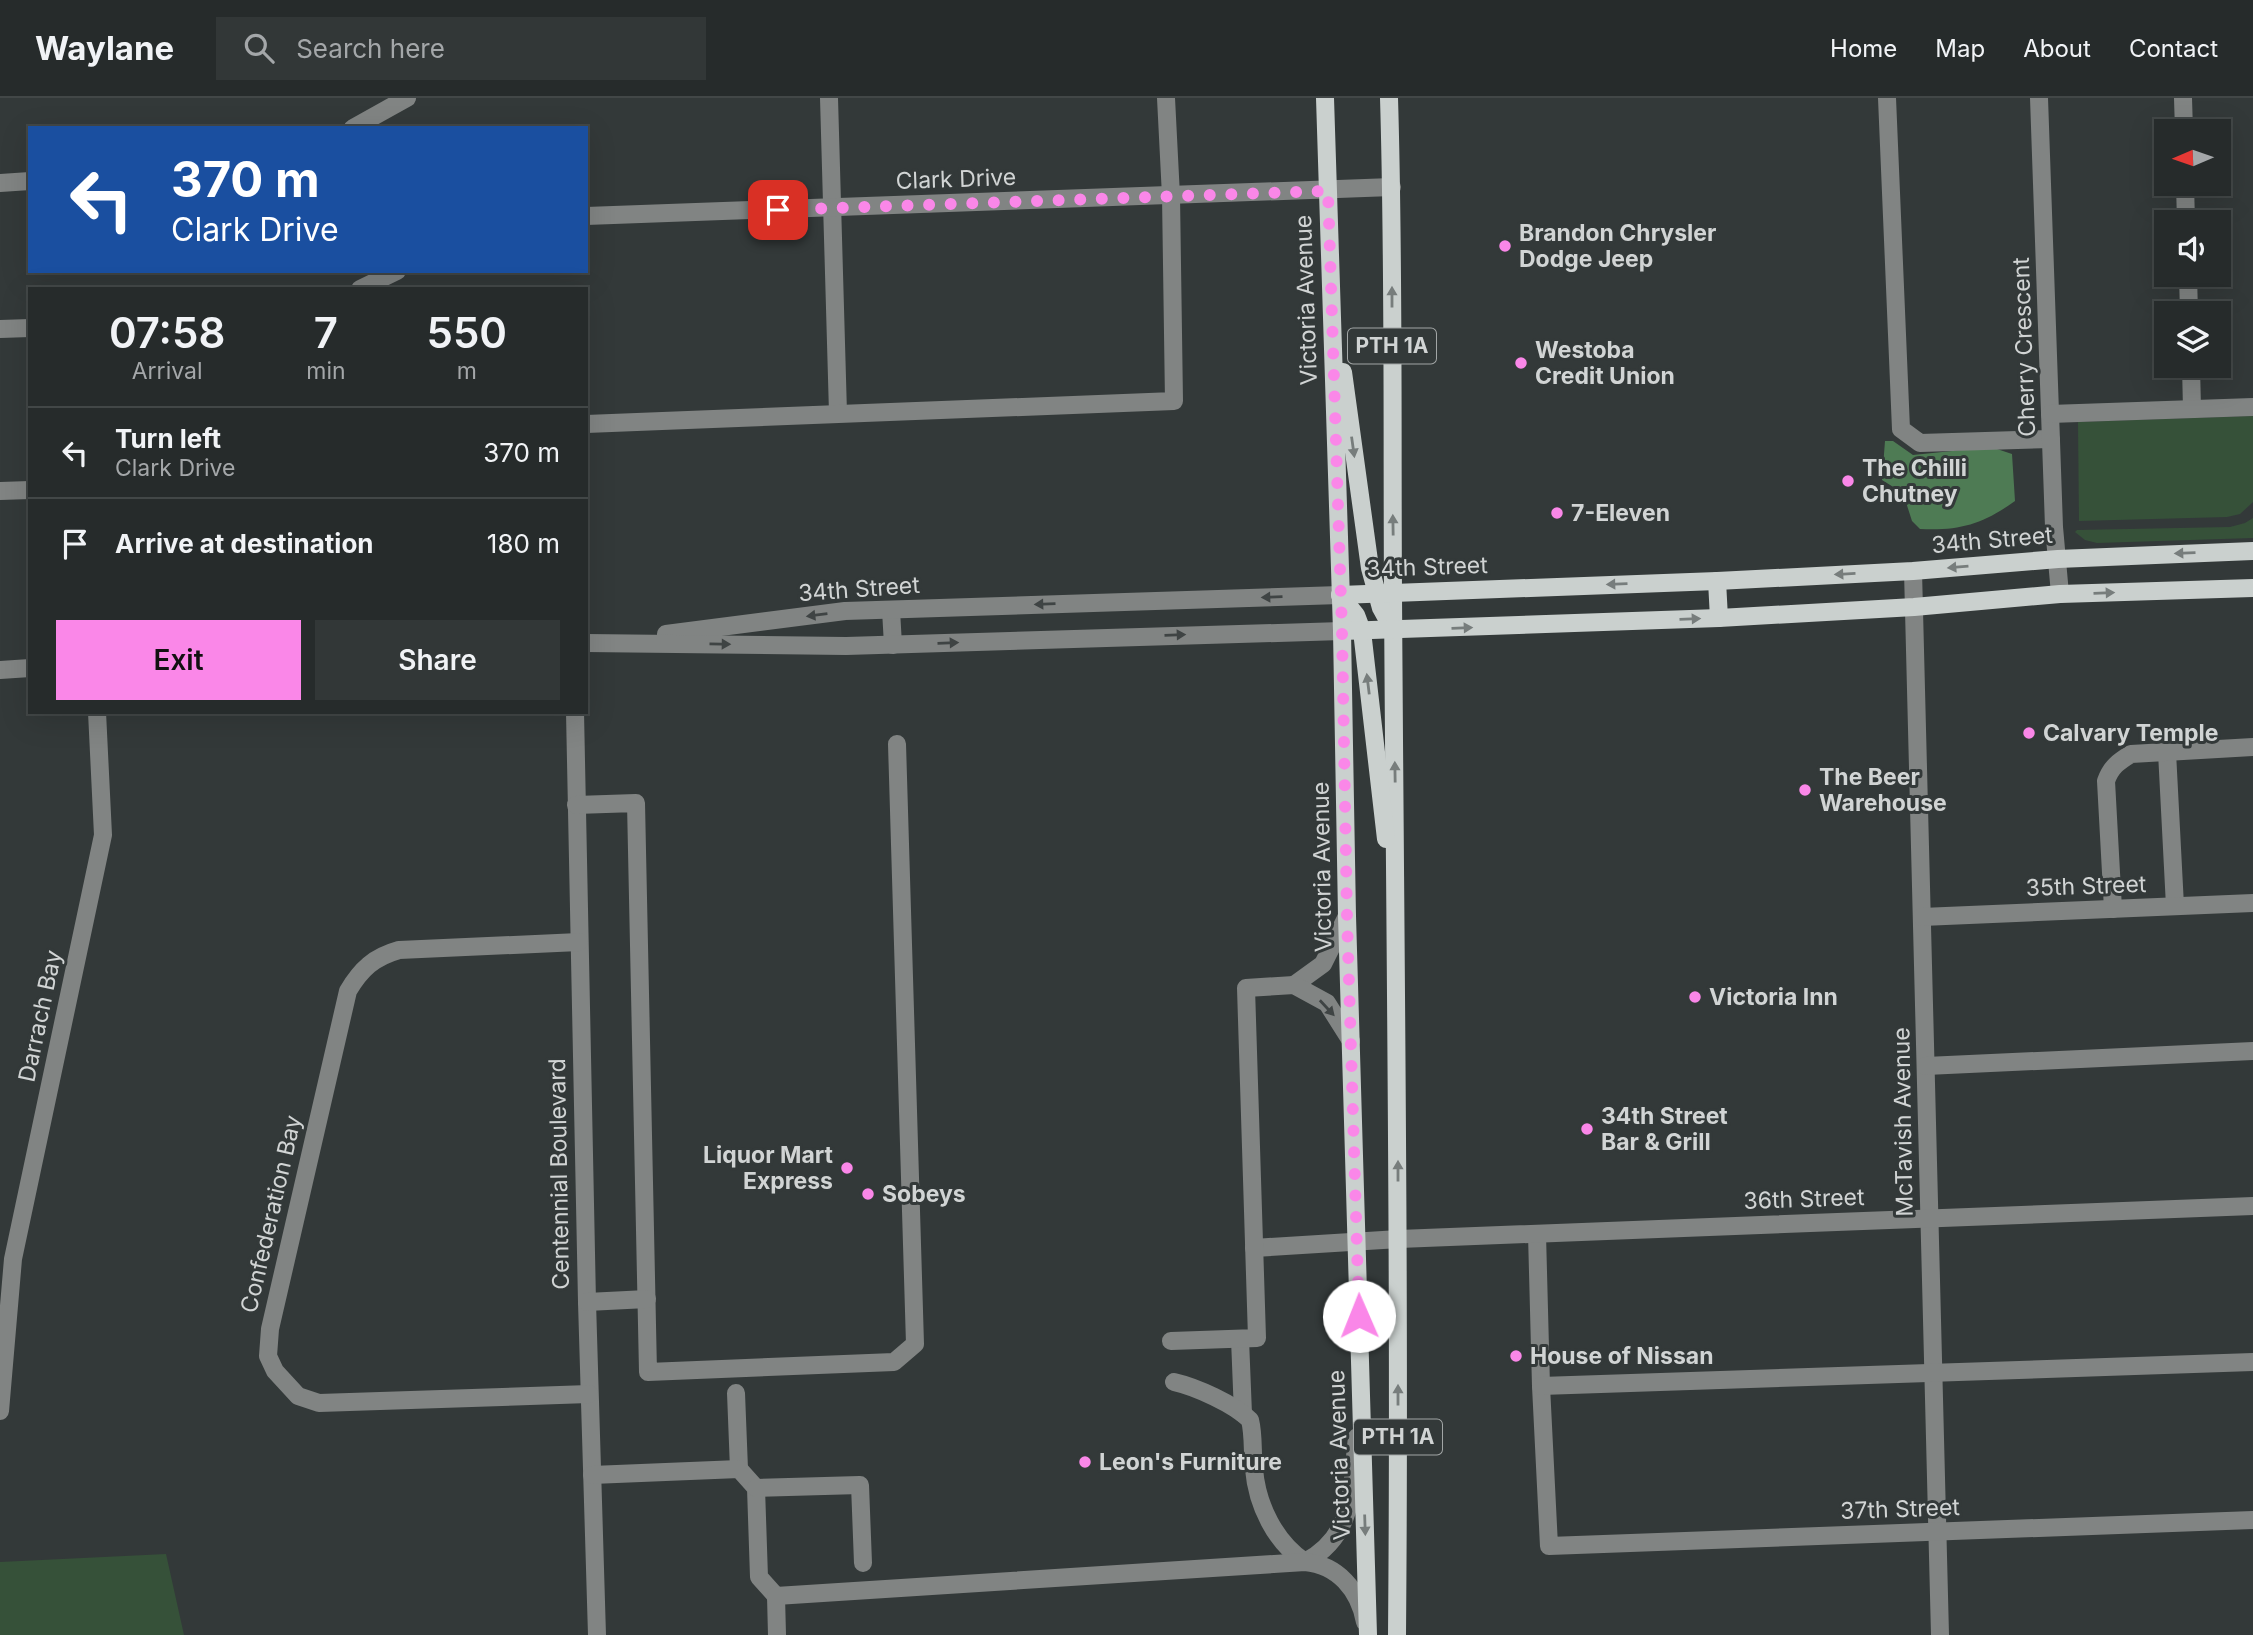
<!DOCTYPE html>
<style>
:root{--surface:#262b2b;--page:#323737;--text:#f1f3f6;--muted:#a4a7a9;--line:#424747;--accent:#fa87e8}
body{margin:0;font-family:Inter,sans-serif;background:var(--page);color:var(--text);height:100vh;display:flex;flex-direction:column;font-size:26px;white-space:nowrap}
*{box-sizing:border-box;margin:0}
p{font-size:23px;color:var(--muted)}
.icon{flex:none;width:38px;height:38px;fill:none;stroke:currentColor;stroke-width:2;stroke-linecap:round;stroke-linejoin:round}
.map{position:relative;flex:1;overflow:hidden}
.sheet{position:absolute;left:28px;top:189px;width:560px;height:427px;display:flex;flex-direction:column;background:var(--surface);border-radius:0px;box-shadow:0 7px 28px #0002,0 0 0 2px var(--line)}
.sheet>*{flex:none}
.top-card{position:absolute;left:28px;top:28px;width:560px;height:147px;border-radius:0px;box-shadow:0 7px 28px #0002,0 0 0 2px var(--line);background:#1a4fa0;color:#fff;overflow:hidden}
.needle{width:46px;rotate:268deg}
.controls{position:absolute;left:2154px;top:21px;display:grid;gap:14px}
.controls a{display:grid;place-items:center;width:77px;height:77px;border-radius:0px;background:var(--surface);box-shadow:0 7px 28px #0002,0 0 0 2px var(--line);font-size:35px}
.pin{position:absolute;display:grid;place-items:center;width:60px;height:60px;color:#fff;margin:-30px;border-radius:14px;box-shadow:0 4px 10px #0006}
.me{position:absolute;width:77px;margin:-38px;rotate:359deg;stroke-linejoin:round;filter:drop-shadow(0 0 5px #0008)}
.turn{display:flex;align-items:center;gap:24px;height:147px;padding:0 28px;font-size:32px}
.turn .icon{width:91px;height:91px;stroke-width:2.5}
.turn b{display:block;font-size:49px;line-height:60px}
.eta{display:flex;justify-content:space-evenly;align-items:center;height:119px;text-align:center}
.eta b{font-size:42px;font-weight:600;line-height:49px}
.button{display:flex;gap:14px;margin-top:auto;padding:14px 28px}
.button a{flex:1;height:80px;border-radius:0px;background:var(--accent);color:#111;font-size:28px;font-weight:600;line-height:80px;text-align:center}
.button a+a{background:var(--page);color:var(--text)}
ul{padding:0;list-style:none}
li{display:flex;align-items:center;gap:21px;height:91px;padding:0 28px;border-top:2px solid var(--line)}
li div{flex:1}
li b{display:block;font-size:26px}
li em{font-style:normal}
header{display:flex;align-items:center;gap:42px;box-sizing:border-box;height:98px;padding:0 35px;background:var(--surface);border-bottom:2px solid var(--line)}
header strong{font-size:33px}
nav{display:flex;gap:38px;margin-inline-start:auto;font-size:24px}
.search{width:490px;height:63px;background:var(--page);display:flex;align-items:center;gap:18px;box-sizing:border-box;padding:0 24px;border-radius:0px;color:var(--muted);font-size:26px}
.map>svg:first-child{display:block}
.green{fill:#365139}
.forest{fill:#4e7b54}
.lines{fill:none;stroke-linecap:round;stroke-linejoin:round}
.minor{stroke:#818483;stroke-width:18}
.major{stroke:#cad0ce;stroke-width:18}
.oneway{fill:#777d7c}
.oneway2{fill:#3f4444}
.route{stroke:#fa87e8;stroke-width:12;stroke-dasharray:0 21.6}
.poi-dot{fill:#fa87e8;stroke:#333939;stroke-width:2.5}
.labels{text-anchor:middle;stroke-width:6;stroke-linejoin:round;paint-order:stroke}
.shield{fill:#333939;stroke:#a2a6a6;stroke-width:2}
.shield-label{font-size:21px;font-weight:bold;fill:#d1d4d4}
.street-label{font-size:23px;fill:#d1d4d4;stroke:#333939}
.poi-label{font-size:23px;font-weight:bold;fill:#d1d4d4;stroke:#333939;text-anchor:start}
</style>
<header>
<strong>Waylane</strong>
<div class="search"><svg class="icon" aria-label="search" viewBox="0 0 24 24"><circle cx="10" cy="10" r="6"/><path d="M15 15l6 6"/></svg>Search here</div>
<nav><a>Home</a><a>Map</a><a>About</a><a>Contact</a></nav>
</header>
<div class="map">
<svg width="2253" height="1537" viewBox="0 0 2253 1537">
<rect width="100%" height="100%" fill="#333939"/>
<!-- green -->
<g class="green">
<path d="M2253 318V404L2240 416 2227 419 2079 423 2078 324Z"/>
<path d="M2253 420V440L2097 445 2085 442 2075 434 2077 432 2230 429 2245 425Z"/>
<path d="M166 1456 184 1537H0V1464Z"/>
</g>
<!-- forest -->
<path class="forest" d="M1885 343H1893L1913 357 1991 349 2012 356 2015 403C1983 426 1960 433 1920 431L1912 423 1903 395 1882 382Z"/>
<g class="lines">
<!-- minor -->
<g class="minor">
<path d="M829 0 838 315"/>
<path d="M1887 0 1901 331 1920 345 2051 341"/>
<path d="M2039 0 2054 429 2060 496"/>
<path d="M2183 0 2184 33"/>
<path d="M353 30 407 0"/>
<path d="M0 85 30 83"/>
<path d="M2185 86 2186 124"/>
<path d="M586 118 1392 89"/>
<path d="M2188 177 2189 215"/>
<path d="M360 191 397 173"/>
<path d="M0 231 30 230"/>
<path d="M2191 268 2192 311"/>
<path d="M2050 316 2253 309"/>
<path d="M586 326 1174 303 1171 98 1166 0"/>
<path d="M0 393 30 392"/>
<path d="M1913 473 1940 1537"/>
<path d="M891 512 893 547"/>
<path d="M666 536 845 513 1340 497"/>
<path d="M586 545 846 548 1342 533"/>
<path d="M0 572 30 570"/>
<path d="M575 614 587 1204 597 1537"/>
<path d="M2167 654 2175 808"/>
<path d="M576 707 636 705 648 1274 894 1264 915 1246 897 646"/>
<path d="M2113 811 2106 683C2111 669 2118 664 2131 656L2253 649"/>
<path d="M1922 819 2253 805"/>
<path d="M579 844 399 852C374 859 361 871 348 893L270 1231 268 1258 275 1273 298 1298 319 1305 589 1296"/>
<path d="M1294 887 1323 866 1347 818"/>
<path d="M1926 968 2253 953"/>
<path d="M1537 1136 1541 1288 1549 1448 2253 1422"/>
<path d="M1254 1150 1399 1141 2253 1108"/>
<path d="M587 1204 647 1201"/>
<path d="M1240 1241 1243 1316"/>
<path d="M1171 1243 1257 1240 1246 890 1294 887 1327 905 1351 943"/>
<path d="M1174 1284C1196 1289 1234 1306 1250 1322 1254 1338 1252 1355 1254 1371 1257 1407 1275 1444 1305 1464"/>
<path d="M1541 1288 2253 1264"/>
<path d="M736 1295 739 1371"/>
<path d="M0 1313 13 1161 103 737 97 614"/>
<path d="M592 1377 739 1371 756 1390 759 1479 776 1498"/>
<path d="M756 1390 860 1387 863 1465"/>
<path d="M1305 1464C1356 1437 1351 1389 1357 1339"/>
<path d="M777 1537 776 1498 1305 1464C1338 1467 1359 1492 1365 1524"/>
</g>
<!-- major -->
<g class="major">
<path d="M1325 0 1342 533 1347 818 1368 1537"/>
<path d="M1389 0C1394 165 1392 330 1393 494 1395 842 1400 1189 1397 1537"/>
<path d="M1343 274 1370 470 1381 510 1392 530"/>
<path d="M1717 483 1719 520"/>
<path d="M1340 497 1717 483 1913 473 2058 461 2253 453"/>
<path d="M1340 497 1356 517 1362 533 1386 741"/>
<path d="M1342 533 1719 520 1914 509 2060 496 2253 490"/>
</g>
</g>
<!-- one-way arrows -->
<defs><path id="oneway-solid" d="M-6-.8H1V-3.2L6.5 0L1 3.2V.8H-6Z" transform="scale(1.75)"/></defs>
<g class="oneway">
<use href="#oneway-solid" transform="translate(1392 199) rotate(-90)"/>
<use href="#oneway-solid" transform="translate(1353 349) rotate(82)"/>
<use href="#oneway-solid" transform="translate(1393 427) rotate(-91)"/>
<use href="#oneway-solid" transform="translate(2185 455) rotate(178)"/>
<use href="#oneway-solid" transform="translate(1958 469) rotate(175)"/>
<use href="#oneway-solid" transform="translate(1845 476) rotate(177)"/>
<use href="#oneway-solid" transform="translate(1617 486) rotate(178)"/>
<use href="#oneway-solid" transform="translate(2104 495) rotate(-2)"/>
<use href="#oneway-solid" transform="translate(1690 521) rotate(-2)"/>
<use href="#oneway-solid" transform="translate(1462 530) rotate(-2)"/>
<use href="#oneway-solid" transform="translate(1368 586) rotate(-97)"/>
<use href="#oneway-solid" transform="translate(1395 674) rotate(-91)"/>
<use href="#oneway-solid" transform="translate(1398 1073) rotate(-90)"/>
<use href="#oneway-solid" transform="translate(1398 1297) rotate(-90)"/>
<use href="#oneway-solid" transform="translate(1365 1427) rotate(88)"/>
</g>
<g class="oneway2">
<use href="#oneway-solid" transform="translate(1272 499) rotate(178)"/>
<use href="#oneway-solid" transform="translate(1045 506) rotate(178)"/>
<use href="#oneway-solid" transform="translate(817 517) rotate(173)"/>
<use href="#oneway-solid" transform="translate(1175 537) rotate(-2)"/>
<use href="#oneway-solid" transform="translate(948 545) rotate(-2)"/>
<use href="#oneway-solid" transform="translate(720 546) rotate(1)"/>
<use href="#oneway-solid" transform="translate(1327 910) rotate(47)"/>
</g>
<g class="lines">
<!-- route -->
<path class="route" d="M778 112 1328 93 1342 533 1347 818 1359 1218"/>
</g>
<!-- markers -->
<g class="poi-dot">
<circle cx="1505" cy="148" r="7"/>
<circle cx="1521" cy="265" r="7"/>
<circle cx="1848" cy="383" r="7"/>
<circle cx="1557" cy="415" r="7"/>
<circle cx="2029" cy="635" r="7"/>
<circle cx="1805" cy="692" r="7"/>
<circle cx="1695" cy="899" r="7"/>
<circle cx="1587" cy="1031" r="7"/>
<circle cx="847" cy="1070" r="7"/>
<circle cx="868" cy="1096" r="7"/>
<circle cx="1516" cy="1258" r="7"/>
<circle cx="1085" cy="1364" r="7"/>
</g>
<g class="labels">
<!-- shield labels -->
<g class="shield">
<rect x="1348" y="230.5" width="88" height="35" rx="5"/>
<rect x="1354" y="1321.5" width="88" height="35" rx="5"/>
</g>
<g class="shield-label">
<text x="1392" y="255">PTH 1A</text>
<text x="1398" y="1346">PTH 1A</text>
</g>
<!-- street labels -->
<g class="street-label">
<text transform="translate(956 81) rotate(-2)" y="8">Clark Drive</text>
<text transform="translate(1306 202) rotate(-92)" y="8">Victoria Avenue</text>
<text transform="translate(2024 249) rotate(-92)" y="8">Cherry Crescent</text>
<text transform="translate(1992 442) rotate(-5)" y="8">34th Street</text>
<text transform="translate(1427 469) rotate(-2)" y="8">34th Street</text>
<text transform="translate(859 491) rotate(-4)" y="8">34th Street</text>
<text transform="translate(1322 769) rotate(-91)" y="8">Victoria Avenue</text>
<text transform="translate(2086 788) rotate(-2)" y="8">35th Street</text>
<text transform="translate(40 918) rotate(-78)" y="8">Darrach Bay</text>
<text transform="translate(1903 1024) rotate(-91)" y="8">McTavish Avenue</text>
<text transform="translate(559 1076) rotate(-91)" y="8">Centennial Boulevard</text>
<text transform="translate(1804 1101) rotate(-2)" y="8">36th Street</text>
<text transform="translate(271 1116) rotate(-77)" y="8">Confederation Bay</text>
<text transform="translate(1339 1357) rotate(-92)" y="8">Victoria Avenue</text>
<text transform="translate(1900 1411) rotate(-2)" y="8">37th Street</text>
</g>
<!-- poi labels -->
<g class="poi-label">
<text x="1519" y="143">Brandon Chrysler<tspan x="1519" dy="26">Dodge Jeep</tspan></text>
<text x="1535" y="260">Westoba<tspan x="1535" dy="26">Credit Union</tspan></text>
<text x="1862" y="378">The Chilli<tspan x="1862" dy="26">Chutney</tspan></text>
<text x="1571" y="423">7-Eleven</text>
<text x="2043" y="643">Calvary Temple</text>
<text x="1819" y="687">The Beer<tspan x="1819" dy="26">Warehouse</tspan></text>
<text x="1709" y="907">Victoria Inn</text>
<text x="1601" y="1026">34th Street<tspan x="1601" dy="26">Bar &amp; Grill</tspan></text>
<text x="833" y="1065" text-anchor="end">Liquor Mart<tspan x="833" dy="26">Express</tspan></text>
<text x="882" y="1104">Sobeys</text>
<text x="1530" y="1266">House of Nissan</text>
<text x="1099" y="1372">Leon's Furniture</text>
</g>
</g>
</svg>
<div class="controls">
<a><svg class="needle" viewBox="-14 -14 28 28"><path d="M0-13l5 13h-10z" fill="#e53935"/><path d="M0 13l5-13h-10z" fill="#a4a7a9"/></svg></a>
<a><svg class="icon" aria-label="sound" viewBox="0 0 24 24"><path d="M4 9h4l5-4v14l-5-4H4zM17 9q2 3 0 6"/></svg></a>
<a><svg class="icon" aria-label="layers" viewBox="0 0 24 24"><path d="M12 4l9 5-9 5-9-5zM3 14l9 5 9-5"/></svg></a>
</div>
<div class="pin" style="left:778px;top:112px;background:#d93025"><svg class="icon" aria-label="arrive" viewBox="0 0 24 24"><path d="M6 21V4h12l-3 4 3 4H6"/></svg></div>
<svg class="me" style="left:1359px;top:1218px" viewBox="-20 -20 40 40"><circle r="19" fill="#fff"/><path d="M0-13L10 11 0 6-10 11z" fill="#fa87e8"/></svg>
<div class="top-card">
<div class="turn"><svg class="icon" aria-label="left" viewBox="0 0 24 24"><path d="M17 20v-9H6M10 6l-5 5 5 5"/></svg><div><b>370 m</b>Clark Drive</div></div>
</div>
<section class="sheet">
<div class="eta">
<div><b>07:58</b><p>Arrival</p></div>
<div><b>7</b><p>min</p></div>
<div><b>550</b><p>m</p></div>
</div>
<ul>
<li><svg class="icon" aria-label="left" viewBox="0 0 24 24"><path d="M17 20v-9H6M10 6l-5 5 5 5"/></svg><div><b>Turn left</b><p>Clark Drive</p></div><em>370 m</em></li>
<li><svg class="icon" aria-label="arrive" viewBox="0 0 24 24"><path d="M6 21V4h12l-3 4 3 4H6"/></svg><div><b>Arrive at destination</b></div><em>180 m</em></li>
</ul>
<div class="button"><a>Exit</a><a>Share</a></div>
</section>
</div>
